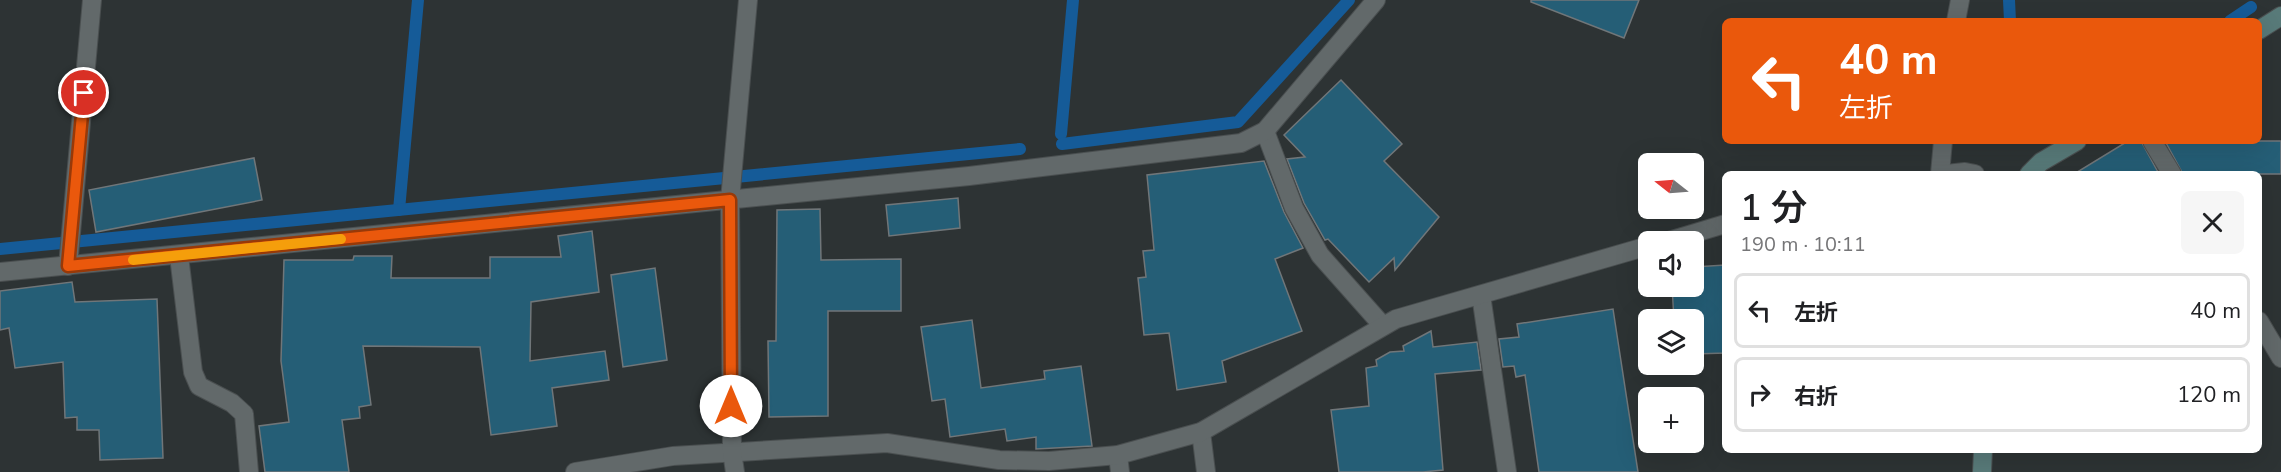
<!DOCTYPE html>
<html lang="ja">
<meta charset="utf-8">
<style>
:root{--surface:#fff;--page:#f6f6f6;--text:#202124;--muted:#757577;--line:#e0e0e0}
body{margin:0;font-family:"Nunito Sans","Noto Sans JP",sans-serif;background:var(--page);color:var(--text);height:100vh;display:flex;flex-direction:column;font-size:22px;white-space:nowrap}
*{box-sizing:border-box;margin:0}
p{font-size:20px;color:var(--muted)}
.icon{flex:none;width:33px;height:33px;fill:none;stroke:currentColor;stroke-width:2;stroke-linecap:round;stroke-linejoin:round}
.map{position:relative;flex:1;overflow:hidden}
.side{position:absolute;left:1722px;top:171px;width:540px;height:282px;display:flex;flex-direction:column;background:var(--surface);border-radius:9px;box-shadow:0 6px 24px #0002}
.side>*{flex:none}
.guide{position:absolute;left:1722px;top:18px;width:540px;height:126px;border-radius:9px;box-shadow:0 6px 24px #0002;background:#ea580c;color:#fff;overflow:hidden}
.needle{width:39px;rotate:287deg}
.controls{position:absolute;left:1638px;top:153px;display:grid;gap:12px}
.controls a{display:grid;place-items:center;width:66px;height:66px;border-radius:9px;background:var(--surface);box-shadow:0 6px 24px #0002;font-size:30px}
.pin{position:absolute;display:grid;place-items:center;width:51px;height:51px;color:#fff;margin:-26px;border:3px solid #fff;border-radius:50%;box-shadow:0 2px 6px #0007}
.me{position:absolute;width:66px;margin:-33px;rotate:0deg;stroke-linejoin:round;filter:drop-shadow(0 0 4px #0008)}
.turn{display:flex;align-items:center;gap:21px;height:126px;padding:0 18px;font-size:27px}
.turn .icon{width:78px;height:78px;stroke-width:2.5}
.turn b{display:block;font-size:42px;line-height:51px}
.round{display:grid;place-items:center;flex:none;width:63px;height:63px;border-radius:9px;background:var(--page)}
.headline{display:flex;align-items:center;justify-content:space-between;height:102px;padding:0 18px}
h1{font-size:36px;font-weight:600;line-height:45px}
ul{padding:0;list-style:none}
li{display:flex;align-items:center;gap:18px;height:75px;margin:0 12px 9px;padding:0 6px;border:3px solid var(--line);border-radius:9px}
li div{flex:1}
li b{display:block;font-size:22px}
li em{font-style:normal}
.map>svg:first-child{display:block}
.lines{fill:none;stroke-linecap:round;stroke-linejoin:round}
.stream{stroke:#155b98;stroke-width:12}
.building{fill:#255e76;stroke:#707679;stroke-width:1.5}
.service-casing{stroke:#4a4f50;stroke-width:20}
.minor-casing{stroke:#4a4f50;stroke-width:20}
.tertiary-casing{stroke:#4a4f50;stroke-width:20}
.secondary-casing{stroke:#4a4f50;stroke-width:20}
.service{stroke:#62696a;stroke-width:18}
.minor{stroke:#62696a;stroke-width:18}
.tertiary{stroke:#62696a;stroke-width:18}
.secondary{stroke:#587a79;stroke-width:18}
.route-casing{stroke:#983908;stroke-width:15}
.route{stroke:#ea580c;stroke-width:10}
.slow{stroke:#f59e0b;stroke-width:10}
</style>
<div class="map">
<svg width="2281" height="472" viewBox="0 0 2281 472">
<rect width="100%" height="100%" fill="#2d3334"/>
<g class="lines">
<!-- stream -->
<g class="stream">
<path d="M2009 0 2010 21"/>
<path d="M2230 21 2251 7"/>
<path d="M1061 134 1073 0"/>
<path d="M1062 144 1238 122 1349 0"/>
<path d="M399 210 418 0"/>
<path d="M0 249 1020 149"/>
</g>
</g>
<!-- building -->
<g class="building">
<path d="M1531 0H1639L1624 38 1531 2Z"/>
<path d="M1341 80 1402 144 1384 161 1439 217 1395 270 1394 258 1369 282 1328 239 1325 240 1304 203 1287 159 1305 157 1284 135Z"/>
<path d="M2128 141H2141L2159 174H2074Z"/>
<path d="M2165 141H2281V174H2183Z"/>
<path d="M254 158 262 200 96 232 89 190Z"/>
<path d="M1264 161 1284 212 1303 248 1275 259 1302 331 1222 361 1226 382 1177 390 1169 333 1144 335 1138 278 1146 277 1143 251 1154 250 1147 175Z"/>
<path d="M958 198 960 228 889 236 886 205Z"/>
<path d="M820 209 821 260 901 259V311H828V416L769 417 768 341H776L777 210Z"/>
<path d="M592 231 599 292 531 302 530 361 605 351 609 380 552 388 557 426 491 435 480 347 363 346 371 405 359 407 360 418 342 420 349 472H265L259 426 289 422 281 361 284 260H353L354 256H392L391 278H490V257H561L558 236Z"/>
<path d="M1725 265V353L1694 354V320H1674L1672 286H1694V267Z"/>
<path d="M655 268 667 360 623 367 611 275Z"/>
<path d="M72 282 75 302 157 299 163 458 100 460 99 430H77V417L65 418 63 362 15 368 9 328 0 330V291Z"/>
<path d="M1613 309 1638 472H1539L1525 375 1516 377 1514 366 1503 367 1499 339 1519 337 1517 324Z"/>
<path d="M972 320 981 388 1045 379 1044 371 1081 366 1092 446 1036 449V437L1007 441 1005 429 950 437 945 399 932 401 921 327Z"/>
<path d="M1431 331 1433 347 1477 342 1481 370 1435 374 1443 470 1423 472H1339L1331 410 1369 406 1366 368 1377 366 1376 360 1390 352 1404 351 1403 346Z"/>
</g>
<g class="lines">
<!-- service casing -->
<g class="service-casing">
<g id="service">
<path d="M1956 21 1960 0"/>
<path d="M1265 131 1294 208 1320 255 1383 326"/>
<path d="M1940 174 1943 141"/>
<path d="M179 256 193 372 199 386 232 403 244 414 249 472"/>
<path d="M1481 295 1507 472"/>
<path d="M1201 432 1206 472"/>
<path d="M1118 455 1120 472"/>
</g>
</g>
<!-- minor casing -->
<g class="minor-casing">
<g id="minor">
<path d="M2152 141 2172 174"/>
<path d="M1946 174 1965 172 1975 174"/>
<path d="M1665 242 1725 224"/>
<path d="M68 266 92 0"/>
<path d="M0 272 969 176 1241 143 1265 131 1376 0"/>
<path d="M2259 321 2281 358"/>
<path d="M575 472 673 456 887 443 999 460 1049 461 1118 455 1201 432 1396 319 1648 246"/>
</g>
</g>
<!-- tertiary casing -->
<g class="tertiary-casing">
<path id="tertiary" d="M735 472 732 452 730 200 748 0"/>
</g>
<!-- secondary casing -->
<g class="secondary-casing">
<g id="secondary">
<path d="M2259 30 2281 16"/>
<path d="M2029 174 2041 162 2077 141"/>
<path d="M1982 472 1983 450"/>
</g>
</g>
<!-- service -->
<use href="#service" class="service"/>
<!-- minor -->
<use href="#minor" class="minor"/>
<!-- tertiary -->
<use href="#tertiary" class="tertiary"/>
<!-- secondary -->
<use href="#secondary" class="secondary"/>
</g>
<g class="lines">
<!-- route casing -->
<g class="route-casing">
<path id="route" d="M84 93 68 266 730 200 731 406"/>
</g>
<!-- route -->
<use href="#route" class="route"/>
<!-- slow -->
<path class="slow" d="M133 260 341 239"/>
</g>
</svg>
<div class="controls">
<a><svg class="needle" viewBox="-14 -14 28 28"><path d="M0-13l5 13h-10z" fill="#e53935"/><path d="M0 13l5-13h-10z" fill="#757577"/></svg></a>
<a><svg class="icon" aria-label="sound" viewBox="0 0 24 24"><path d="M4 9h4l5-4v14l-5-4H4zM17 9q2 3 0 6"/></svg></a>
<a><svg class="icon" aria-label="layers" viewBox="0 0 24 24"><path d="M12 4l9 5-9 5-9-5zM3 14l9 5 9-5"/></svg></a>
<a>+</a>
</div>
<div class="pin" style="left:84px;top:93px;background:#d93025"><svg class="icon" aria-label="arrive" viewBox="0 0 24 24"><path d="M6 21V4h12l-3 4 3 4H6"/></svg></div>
<svg class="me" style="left:731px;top:406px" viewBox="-20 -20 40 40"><circle r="19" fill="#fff"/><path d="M0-13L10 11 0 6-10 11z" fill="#ea580c"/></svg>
<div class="guide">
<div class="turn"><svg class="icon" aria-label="left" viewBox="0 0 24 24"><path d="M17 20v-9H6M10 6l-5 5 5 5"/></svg><div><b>40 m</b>左折</div></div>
</div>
<section class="side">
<div class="headline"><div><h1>1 分</h1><p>190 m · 10:11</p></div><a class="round"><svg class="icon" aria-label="close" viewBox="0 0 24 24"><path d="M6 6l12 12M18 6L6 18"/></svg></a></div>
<ul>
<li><svg class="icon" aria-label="left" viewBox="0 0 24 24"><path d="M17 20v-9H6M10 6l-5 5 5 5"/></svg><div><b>左折</b></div><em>40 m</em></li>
<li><svg class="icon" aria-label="right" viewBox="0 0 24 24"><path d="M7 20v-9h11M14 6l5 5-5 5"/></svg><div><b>右折</b></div><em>120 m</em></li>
</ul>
</section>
</div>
